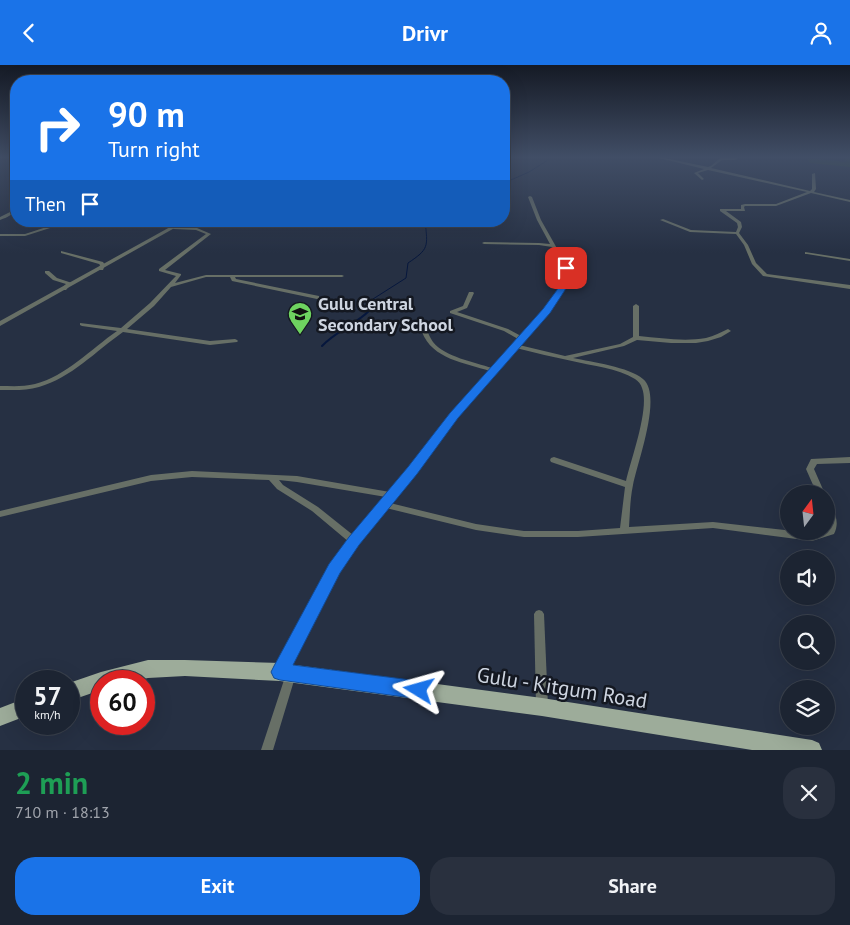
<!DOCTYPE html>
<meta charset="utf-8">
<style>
:root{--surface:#1c2432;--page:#29303e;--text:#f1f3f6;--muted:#a0a4ac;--line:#3a414d;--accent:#1a73e8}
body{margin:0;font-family:"PT Sans",sans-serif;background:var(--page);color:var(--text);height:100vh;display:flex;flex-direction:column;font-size:19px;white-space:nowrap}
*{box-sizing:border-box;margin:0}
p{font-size:16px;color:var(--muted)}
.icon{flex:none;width:28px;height:28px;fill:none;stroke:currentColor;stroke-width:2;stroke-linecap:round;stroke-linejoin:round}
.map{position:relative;height:685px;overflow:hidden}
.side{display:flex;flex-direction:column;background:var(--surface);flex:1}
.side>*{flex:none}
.guide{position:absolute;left:10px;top:10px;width:500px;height:152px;border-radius:20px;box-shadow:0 5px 20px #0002,0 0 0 1px var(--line);background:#1a73e8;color:#fff;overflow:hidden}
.needle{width:32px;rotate:15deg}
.buttons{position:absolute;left:780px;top:420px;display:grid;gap:10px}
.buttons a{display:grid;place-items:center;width:55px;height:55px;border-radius:50%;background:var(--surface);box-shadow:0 5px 20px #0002,0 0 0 1px var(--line);font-size:25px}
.speed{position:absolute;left:15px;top:605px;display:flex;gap:10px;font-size:25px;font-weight:700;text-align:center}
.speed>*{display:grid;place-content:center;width:65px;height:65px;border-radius:50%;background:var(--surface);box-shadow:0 5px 20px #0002,0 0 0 1px var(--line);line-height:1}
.speed small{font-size:12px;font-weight:400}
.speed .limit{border:8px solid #d22;background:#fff;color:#111}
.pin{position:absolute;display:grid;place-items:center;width:42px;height:42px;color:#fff;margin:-21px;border-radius:10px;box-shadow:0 2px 8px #0006}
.me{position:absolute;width:55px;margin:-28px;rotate:278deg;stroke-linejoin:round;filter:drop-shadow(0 0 4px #0008)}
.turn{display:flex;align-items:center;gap:18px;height:105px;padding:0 15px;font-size:22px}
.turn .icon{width:65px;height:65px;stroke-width:2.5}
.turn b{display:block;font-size:35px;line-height:42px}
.then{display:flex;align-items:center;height:48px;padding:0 15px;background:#0003;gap:10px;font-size:19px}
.round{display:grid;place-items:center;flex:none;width:52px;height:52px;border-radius:20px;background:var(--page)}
.headline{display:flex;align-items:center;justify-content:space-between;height:85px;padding:0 15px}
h1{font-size:30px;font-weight:800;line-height:38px;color:#1e9e55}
.action{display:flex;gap:10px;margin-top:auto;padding:10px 15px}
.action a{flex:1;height:58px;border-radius:20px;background:var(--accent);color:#fff;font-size:20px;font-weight:800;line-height:58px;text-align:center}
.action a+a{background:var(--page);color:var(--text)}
header{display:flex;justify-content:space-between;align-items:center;height:65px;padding:0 15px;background:var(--accent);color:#fff;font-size:22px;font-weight:800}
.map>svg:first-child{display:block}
.green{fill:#30492c}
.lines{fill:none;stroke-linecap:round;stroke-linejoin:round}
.stream-far1{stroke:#06173d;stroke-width:1}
.stream{stroke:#06173d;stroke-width:2}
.minor{fill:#676f66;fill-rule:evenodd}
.tertiary{fill:#676f66;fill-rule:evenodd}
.primary{fill:#9dac9a;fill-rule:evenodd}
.route{fill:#1a73e8;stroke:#114b97}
.labels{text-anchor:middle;stroke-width:5;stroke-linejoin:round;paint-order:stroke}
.poi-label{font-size:18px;font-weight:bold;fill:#ced5e1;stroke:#141821;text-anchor:start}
.near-street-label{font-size:21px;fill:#ced5e1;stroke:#141821}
</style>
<header><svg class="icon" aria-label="back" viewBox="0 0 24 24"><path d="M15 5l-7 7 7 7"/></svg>Drivr<svg class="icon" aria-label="person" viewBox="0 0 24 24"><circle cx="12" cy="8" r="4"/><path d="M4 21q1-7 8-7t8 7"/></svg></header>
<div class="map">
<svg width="850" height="685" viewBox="0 0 850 685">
<rect width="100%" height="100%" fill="#263043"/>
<!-- green -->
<path class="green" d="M844 92H850V102L810 98 807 93 846 97Z"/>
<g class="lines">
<!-- stream-far1 -->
<g class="stream-far1">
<path d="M504 118 529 107 548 95 545 93 548 92"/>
<path d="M369 244 366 241 373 234 406 213 408 198C429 184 428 182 425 156"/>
</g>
<!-- stream -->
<path class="stream" d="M322 281C336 266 355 260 370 245L368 243"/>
<!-- minor -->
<g class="minor">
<path d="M655 92H660L708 102 711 101 720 93H733L734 92H736L737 94 735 95H722L711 103 810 126 812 124V109L815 108 816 124 814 127 850 135V137L811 128 776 141H745L744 142 745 146H726L741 157 742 162 739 168 748 180 756 198 767 209 850 220V224L763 211 752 199 744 180 736 169 690 167 660 155 663 154 691 165 736 167 738 162 737 158 720 146V144H741V140L745 139H776L807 127 708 105 698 108 704 114 702 115 694 108 704 104Z"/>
<path d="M530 131 532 132 541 155 568 203 564 225 548 247 519 280 565 291 620 279 633 272V241L636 239 639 241V271C661 273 684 277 706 273 714 271 721 267 728 264L731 266 721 272 708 276 696 278H671L637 275 624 281 573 293C592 297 629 302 643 314 663 330 637 398 633 420 630 434 630 448 629 462L713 457 812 468 821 466H826V465L828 464 829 456 826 448V436L829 437C835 448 840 457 834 469L812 476 713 463 578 472H524L476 465 386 443 357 479 338 507 284 610 280 611 276 610 275 606 276 602 332 501 349 477 312 446 277 424 269 415 192 412 151 416 0 452V446L151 410 192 406 297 411 390 427 409 404 452 348 490 306C465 298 432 294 422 267L423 266H427C429 269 430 273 433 277 445 292 474 297 492 303L518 274 504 266 450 248V246L463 241 469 227H473L474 228 467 243 457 247 508 264 521 271 544 245 558 225 564 203 552 182 539 180 484 179 482 178 484 177 539 178 550 179 537 155 528 132ZM516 283C535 288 554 292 572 296 593 301 617 303 635 314 638 316 641 319 642 323 650 343 631 394 626 416L554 392 551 393 550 395 551 397 625 422 620 463 578 466H524L476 459 390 438 415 408 456 352ZM279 415 297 417 386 432 382 436 380 437 379 440 353 470 318 442 283 420Z"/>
<path d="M15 140H16C16 149 8 152 0 155V152L10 147Z"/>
<path d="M65 156H72L25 171H0V169H25Z"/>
<path d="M172 162 197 163 211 169 165 205 181 209V210L175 218 206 210H342L344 211 342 212H235L236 214 319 231V233L317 234 232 216 230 212H206L171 222 154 241 127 264 210 276 235 274 237 275 238 276 237 277 210 280 123 267C96 286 71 313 39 322 26 326 13 325 0 325V321C12 321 23 322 35 319 66 311 91 284 117 266L82 261 80 260V258L121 263 150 238 176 211 159 206V204L206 169 196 165 174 164 172 163Z"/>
<path d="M61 186 103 197 105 200 103 205H99V204L100 200 99 199 61 188Z"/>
<path d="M805 187 850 194V196L807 189H805Z"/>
<path d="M45 206H49L57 213 72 218 66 225H62L61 224 66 219 53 215 45 208Z"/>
<path d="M850 392V398L817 399 814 404 825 429H817L806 404 811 394Z"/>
<path d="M539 545 542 546 544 549 548 641 546 645 542 647 538 645 536 641 534 549 536 546Z"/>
<path d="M291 604 295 605 296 609 273 685H261L286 609 287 605Z"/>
</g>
<!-- tertiary -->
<path class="tertiary" d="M181 156H187L0 261V256Z"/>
<!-- primary -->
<g class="primary">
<path d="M148 595H185L280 598 542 633 812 675 819 678 822 685H752L542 651 280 616 185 611 148 613 134 616H101V625L69 636V618L101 607Z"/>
<path d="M26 633V651L0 661V643Z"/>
</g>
</g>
<!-- sky -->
<linearGradient id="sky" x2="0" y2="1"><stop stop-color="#151a25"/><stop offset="0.49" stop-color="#414e66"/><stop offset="1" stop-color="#414e66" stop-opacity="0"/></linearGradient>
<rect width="850" height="188" fill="url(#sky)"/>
<!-- route -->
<path class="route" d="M564 201 570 203 565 225 550 248 458 353 417 409 359 480 340 508 293 600 419 616 426 619 428 625 426 632 419 634 280 615 274 613 271 607 274 601 329 499 349 472 408 402 450 348 543 244 557 225Z"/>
<!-- icons -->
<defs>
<g id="school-pin" transform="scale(1.25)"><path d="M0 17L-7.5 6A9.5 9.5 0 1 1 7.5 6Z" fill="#6ed360" stroke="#141821"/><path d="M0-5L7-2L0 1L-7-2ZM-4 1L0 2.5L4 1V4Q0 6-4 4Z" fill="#111"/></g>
</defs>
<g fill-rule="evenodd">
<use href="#school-pin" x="300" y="249"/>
</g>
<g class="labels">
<!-- poi labels -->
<g class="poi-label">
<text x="318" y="245">Gulu Central<tspan x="318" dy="21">Secondary School</tspan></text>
</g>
<!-- near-street labels -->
<g class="near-street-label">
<text transform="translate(562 623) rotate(9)" y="7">Gulu - Kitgum Road</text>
</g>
</g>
</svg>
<div class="buttons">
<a><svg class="needle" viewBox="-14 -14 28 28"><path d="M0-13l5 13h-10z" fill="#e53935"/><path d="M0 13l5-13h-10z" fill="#a0a4ac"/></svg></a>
<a><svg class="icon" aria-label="sound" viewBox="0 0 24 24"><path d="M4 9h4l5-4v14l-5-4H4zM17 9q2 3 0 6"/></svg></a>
<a><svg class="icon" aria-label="search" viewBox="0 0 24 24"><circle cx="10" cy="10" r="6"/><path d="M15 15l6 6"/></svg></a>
<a><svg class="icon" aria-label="layers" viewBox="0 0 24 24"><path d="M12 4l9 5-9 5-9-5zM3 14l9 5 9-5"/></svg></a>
</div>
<div class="speed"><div>57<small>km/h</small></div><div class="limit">60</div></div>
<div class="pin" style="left:566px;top:203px;background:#d93025"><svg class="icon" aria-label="arrive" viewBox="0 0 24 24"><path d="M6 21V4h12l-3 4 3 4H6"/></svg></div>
<svg class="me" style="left:419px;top:625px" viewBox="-20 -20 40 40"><path d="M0-17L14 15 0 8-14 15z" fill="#1a73e8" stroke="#fff" stroke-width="4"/></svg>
<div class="guide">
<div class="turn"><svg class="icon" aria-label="right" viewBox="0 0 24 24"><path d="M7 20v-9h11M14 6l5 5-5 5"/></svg><div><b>90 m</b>Turn right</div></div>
<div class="then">Then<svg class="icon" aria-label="arrive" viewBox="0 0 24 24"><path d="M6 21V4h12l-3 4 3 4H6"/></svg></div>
</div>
</div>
<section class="side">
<div class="headline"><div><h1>2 min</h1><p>710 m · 18:13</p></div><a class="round"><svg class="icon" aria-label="close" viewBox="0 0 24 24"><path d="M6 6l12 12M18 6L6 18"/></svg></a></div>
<div class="action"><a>Exit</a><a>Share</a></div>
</section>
